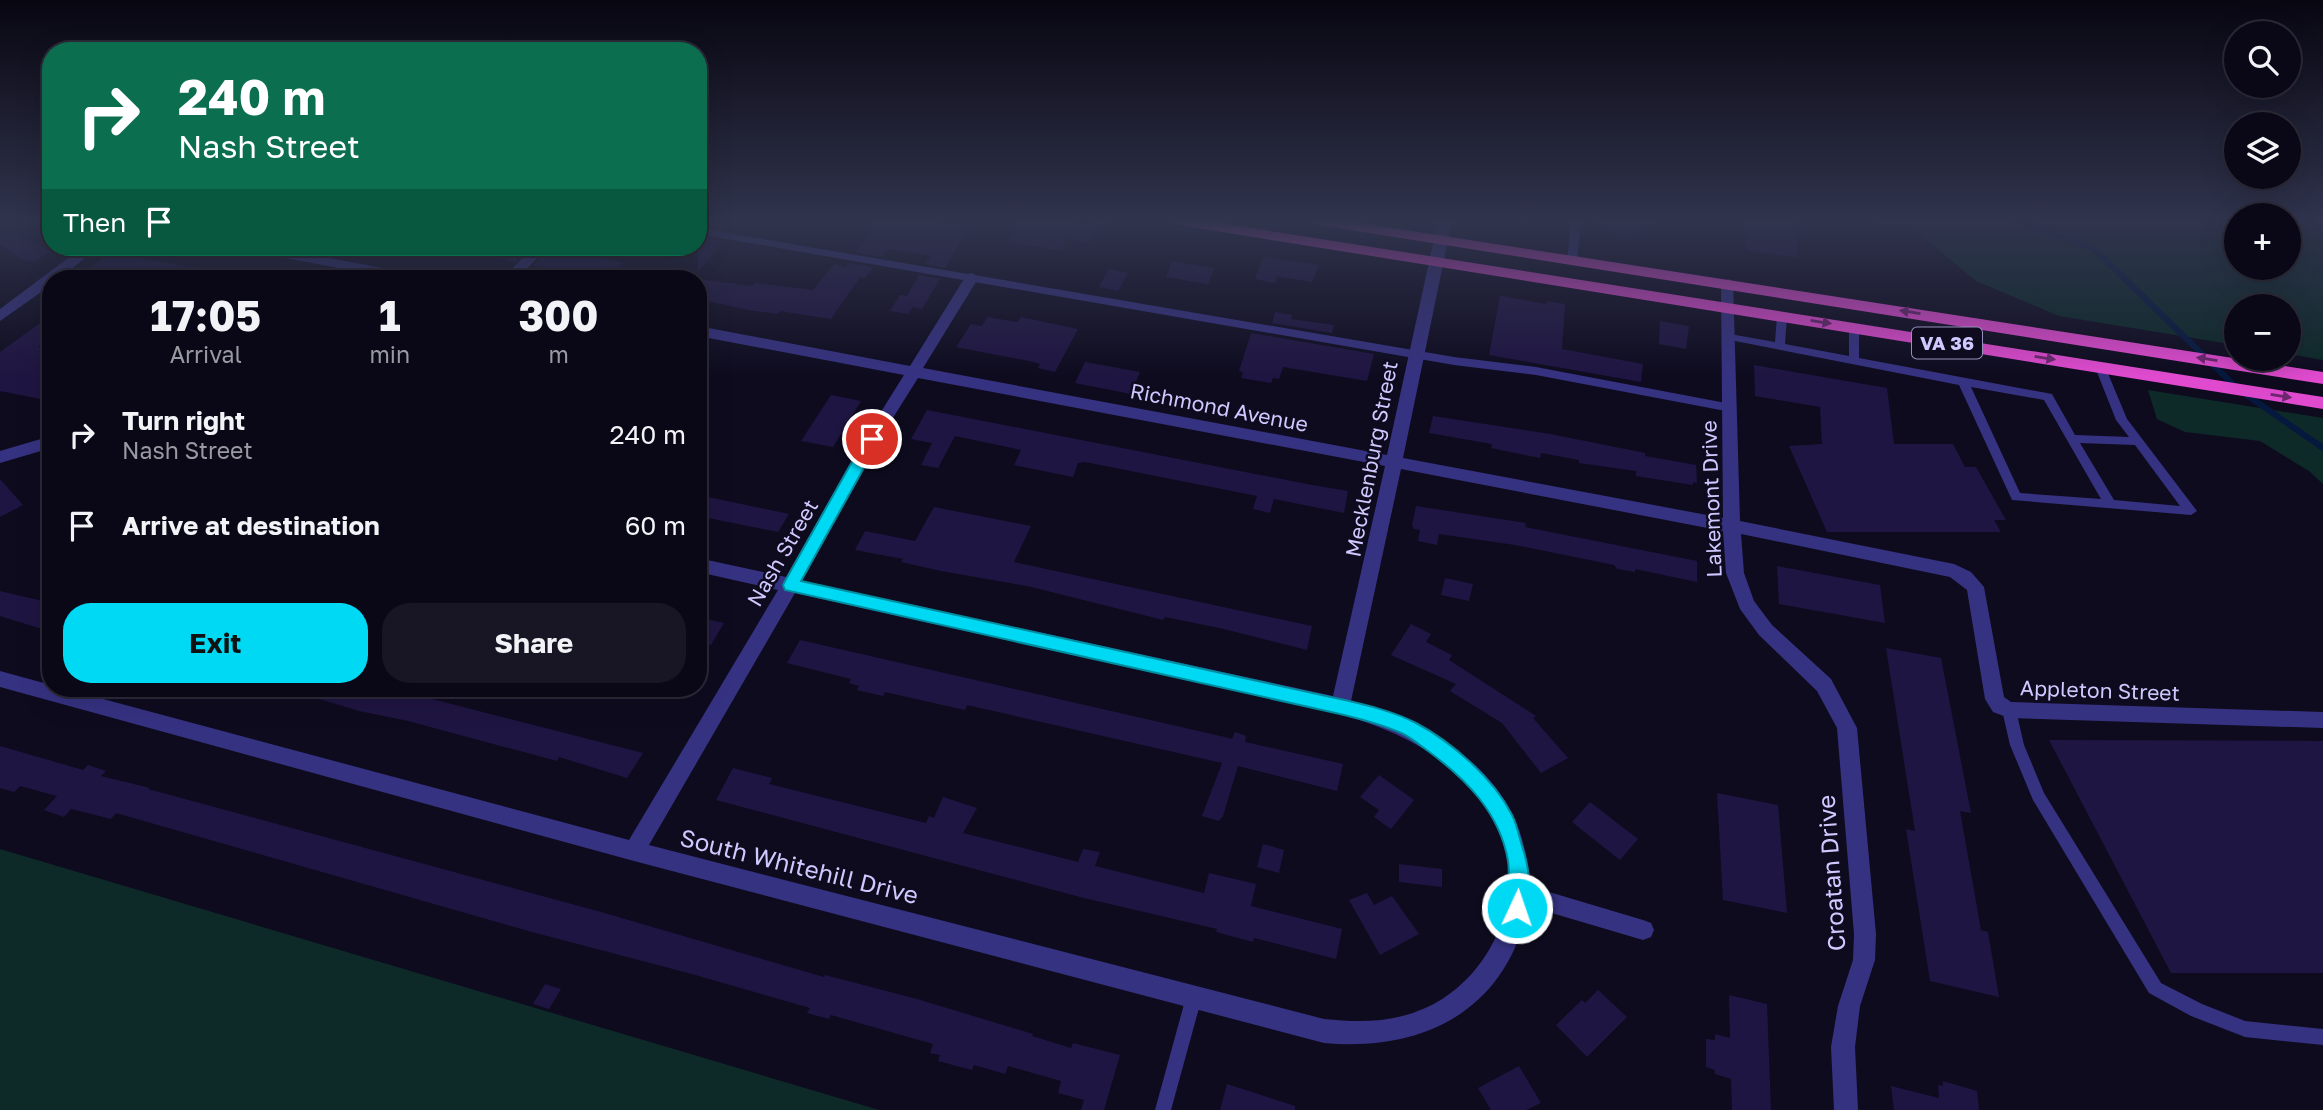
<!DOCTYPE html>
<meta charset="utf-8">
<style>
:root{--surface:#0a0817;--page:#181624;--text:#f1f3f6;--muted:#999aa1;--line:#2a2936;--accent:#00d9f4}
body{margin:0;font-family:"Golos Text",sans-serif;background:var(--page);color:var(--text);height:100vh;display:flex;flex-direction:column;font-size:26px;white-space:nowrap}
*{box-sizing:border-box;margin:0}
p{font-size:23px;color:var(--muted)}
.icon{flex:none;width:38px;height:38px;fill:none;stroke:currentColor;stroke-width:2;stroke-linecap:round;stroke-linejoin:round}
.map{position:relative;flex:1;overflow:hidden}
.drawer{position:absolute;left:42px;top:270px;width:665px;height:427px;display:flex;flex-direction:column;background:var(--surface);border-radius:28px;box-shadow:0 7px 28px #0002,0 0 0 2px var(--line)}
.drawer>*{flex:none}
.hud{position:absolute;left:42px;top:42px;width:665px;height:214px;border-radius:28px;box-shadow:0 7px 28px #0002,0 0 0 2px var(--line);background:#0b6e4f;color:#fff;overflow:hidden}
.controls{position:absolute;left:2224px;top:21px;display:grid;gap:14px}
.controls a{display:grid;place-items:center;width:77px;height:77px;border-radius:50%;background:var(--surface);box-shadow:0 7px 28px #0002,0 0 0 2px var(--line);font-size:35px}
.pin{position:absolute;display:grid;place-items:center;width:60px;height:60px;color:#fff;margin:-30px;border:4px solid #fff;border-radius:50%;box-shadow:0 2px 7px #0007}
.me{position:absolute;width:77px;margin:-38px;rotate:3deg;stroke-linejoin:round;filter:drop-shadow(0 0 5px #0008)}
.turn{display:flex;align-items:center;gap:24px;height:147px;padding:0 21px;font-size:32px}
.turn .icon{width:91px;height:91px;stroke-width:2.5}
.turn b{display:block;font-size:49px;line-height:60px}
.then{display:flex;align-items:center;height:66px;padding:0 21px;background:#0003;gap:14px;font-size:26px}
.eta{display:flex;justify-content:space-evenly;align-items:center;height:119px;text-align:center}
.eta b{font-size:42px;font-weight:700;line-height:49px}
.cta{display:flex;gap:14px;margin-top:auto;padding:14px 21px}
.cta a{flex:1;height:80px;border-radius:28px;background:var(--accent);color:#111;font-size:28px;font-weight:700;line-height:80px;text-align:center}
.cta a+a{background:var(--page);color:var(--text)}
ul{padding:0;list-style:none}
li{display:flex;align-items:center;gap:21px;height:91px;padding:0 21px}
li div{flex:1}
li b{display:block;font-size:26px}
li em{font-style:normal}
.map>svg:first-child{display:block}
.green{fill:#0d2a29}
.lines{fill:none;stroke-linecap:round;stroke-linejoin:round}
.stream{stroke:#05193e;stroke-width:6}
.building{fill:#1f1542}
.service{fill:#363282;fill-rule:evenodd}
.minor{fill:#363282;fill-rule:evenodd}
.trunk{fill:#df4ace;fill-rule:evenodd}
.oneway{fill:#6c276e}
.route{fill:#00d9f4;stroke:#008d9f;stroke-width:2}
.labels{text-anchor:middle;stroke-width:5;stroke-linejoin:round;paint-order:stroke}
.shield{fill:#0e0b1f;stroke:#9690bc;stroke-width:2}
.shield-label{font-size:19px;font-weight:bold;fill:#d0c9ff}
.street-label{font-size:21px;fill:#d0c9ff;stroke:#0e0b1f}
.near-street-label{font-size:24px;fill:#d0c9ff;stroke:#0e0b1f}
</style>
<div class="map">
<svg width="2323" height="1110" viewBox="0 0 2323 1110">
<rect width="100%" height="100%" fill="#0e0b1f"/>
<!-- green -->
<g class="green">
<path d="M1867 221H2236V268H2289V221H2323V360L2289 354V306H2236V345L2059 316 1976 281 1912 228Z"/>
<path d="M2148 390 2323 418V484L2309 471 2260 441 2185 432 2157 419Z"/>
<path d="M0 849 879 1110H0Z"/>
</g>
<g class="lines">
<!-- stream -->
<path class="stream" d="M2017 221 2093 248 2238 389 2323 448"/>
</g>
<!-- building -->
<g class="building">
<path d="M877 221H925L969 228 945 268 926 264 930 256 887 249 882 257 856 252Z"/>
<path d="M1020 221H1061L1098 227 1090 243 1067 239 1061 251 1008 242Z"/>
<path d="M1594 221H1658L1625 240Z"/>
<path d="M1744 221H1795L1798 258 1746 250Z"/>
<path d="M0 233 21 237 51 251 33 262 23 260 0 245Z"/>
<path d="M698 237 723 241 698 272Z"/>
<path d="M480 247H530L515 262 480 254Z"/>
<path d="M550 247 623 263 609 278H562L543 274 548 269 533 266Z"/>
<path d="M109 253 203 269V278H78Z"/>
<path d="M1264 256 1291 261 1319 265 1312 282 1277 276 1275 283 1255 279Z"/>
<path d="M1172 261 1214 268 1208 284 1166 277Z"/>
<path d="M848 263 874 267 865 278 860 277 831 319 780 311 778 314 748 310 698 299V279L752 286 755 283 813 290 834 264 846 267Z"/>
<path d="M1109 269 1128 273 1118 291 1099 287Z"/>
<path d="M919 275 940 279 922 309 913 307 908 314 890 311 900 295 907 296Z"/>
<path d="M1500 296 1546 304 1547 301 1565 304 1562 349 1643 364 1641 382 1489 355Z"/>
<path d="M1275 312 1292 315 1291 319 1334 325 1332 333 1272 323Z"/>
<path d="M51 315V337L39 346 51 376V401L0 391V352Z"/>
<path d="M987 317 1017 322 1021 317 1078 329 1055 372 1038 368 1040 364 1034 362 956 347 971 324 982 326Z"/>
<path d="M1660 321 1689 326 1686 349 1659 344Z"/>
<path d="M1251 333 1374 354 1367 381 1283 367 1279 379 1273 378 1271 383 1241 378 1243 372 1239 371Z"/>
<path d="M1085 362 1140 372 1131 394 1075 383Z"/>
<path d="M1754 365 1887 388 1894 444H1953L1965 467H1976L2006 520H1994L2001 532H1827L1789 446 1822 444 1820 407 1755 396Z"/>
<path d="M831 395 861 401 833 447 801 441Z"/>
<path d="M927 410 1312 485 1348 491 1344 513 1274 499 1270 513 1253 509 1257 496 1085 462 1078 463 1073 477 1014 465 1021 450 955 436 938 468 921 465 932 443 911 439Z"/>
<path d="M1433 416 1550 434 1645 453V456L1696 465 1697 483 1693 482V485L1636 476V471L1579 463V460L1541 453 1540 458 1491 448 1492 444 1429 433Z"/>
<path d="M0 479 23 505 0 517Z"/>
<path d="M698 495 732 502 789 514 778 532 698 516Z"/>
<path d="M1416 506 1526 523 1525 527 1697 561V582L1635 569V572L1617 569 1614 565 1515 545 1439 534 1437 545 1418 541 1420 530 1414 529 1412 525Z"/>
<path d="M934 507 1031 526 1014 562 1312 626 1307 650 1224 629 1165 617 1163 620 1027 586 941 571 901 562 903 559 855 550 865 531 915 541Z"/>
<path d="M1777 566 1880 585 1885 623 1779 604Z"/>
<path d="M1445 578 1473 584 1469 601 1441 595Z"/>
<path d="M0 591 51 603V621L42 629 0 616Z"/>
<path d="M698 617 724 623 711 645 698 643Z"/>
<path d="M1411 624 1431 634 1426 642 1452 655 1449 660 1536 716 1533 718 1568 758 1541 773 1502 723 1450 691 1456 684 1391 655Z"/>
<path d="M800 640 1229 738 1232 739 1235 732 1246 736 1245 742 1343 764 1337 791 1238 766 1223 816 1219 821 1202 816 1222 763 967 705 965 710 885 692 883 696 857 690 859 686 849 683 851 679 787 663Z"/>
<path d="M1886 648 1941 658 1971 813 1960 811 1981 930 1988 932 1999 997 1930 981 1906 829 1915 831Z"/>
<path d="M297 688H389L643 753 627 778 559 757 557 761 408 721 359 711 296 692Z"/>
<path d="M2049 740 2323 741V973H2171Z"/>
<path d="M0 746 83 770 88 765 106 771 101 776 150 788 148 789 601 912 824 977 825 975 917 999 1033 1034 1032 1036 1071 1048 1073 1043 1120 1055 1104 1110H1081L1084 1100 1058 1093 1061 1081 1008 1066 1005 1074 974 1065 972 1070 938 1061 940 1055 930 1053 933 1044 831 1015 829 1019 807 1013 810 1008 692 974 532 932 116 813 111 819 71 809 64 817 44 810 57 796 20 786 14 792 0 788Z"/>
<path d="M733 768 772 778 769 784 926 823 929 816 934 818 943 797 977 808 963 833 1078 862 1083 849 1100 852 1095 866 1204 893 1209 873 1256 884 1251 906 1342 929 1336 959 1254 938 1253 942 1216 932 1217 929 1084 898 716 800Z"/>
<path d="M1379 775 1414 800 1391 829 1374 817 1379 810 1360 797Z"/>
<path d="M1717 793 1778 805 1787 913 1723 900Z"/>
<path d="M1590 802 1638 839 1620 860 1572 822Z"/>
<path d="M1263 844 1284 850 1279 873 1257 867Z"/>
<path d="M1399 864 1442 869V887L1399 882Z"/>
<path d="M1367 893 1374 905 1392 896 1419 934 1380 955 1349 900Z"/>
<path d="M545 984 561 989 549 1009 533 1004Z"/>
<path d="M1598 990 1627 1017 1587 1057 1556 1025 1582 1000 1585 1003Z"/>
<path d="M1729 995 1767 1004 1771 1110H1732L1731 1079 1715 1074V1070L1706 1067V1039L1715 1040V1034L1730 1038Z"/>
<path d="M1519 1066 1541 1103 1526 1110H1491L1478 1088Z"/>
<path d="M1943 1081 1977 1091 1979 1110H1894L1891 1086 1939 1098 1938 1085 1943 1086Z"/>
<path d="M1227 1084 1295 1106V1110H1220Z"/>
</g>
<g class="lines">
<!-- service -->
<g class="service">
<path d="M1092 221H1108L1103 224 1094 223Z"/>
<path d="M1571 221H1581L1577 261 1572 264 1567 261Z"/>
<path d="M698 228 1454 357 1536 367 1731 404 1737 408 1731 412 1536 375 1454 365 698 234Z"/>
<path d="M1782 313 1787 316 1785 344 1849 356V328L1854 325 1859 328V358L2052 394 2075 435 2129 437 2116 420 2095 367 2096 364H2104L2127 419 2197 511 2191 515 2012 500 1959 385 1730 340 1725 337 1730 334 1775 342 1777 316ZM1971 387 2044 400 2101 499 2020 493ZM2080 443 2135 445 2180 506 2114 500Z"/>
<path d="M2009 704 2014 706 2016 710 2024 745 2044 793 2161 983 2202 1004 2245 1021 2323 1029V1045L2245 1037 2191 1016 2149 993 2033 800 2010 745 2002 710 2004 706Z"/>
<path d="M1194 989 1200 991 1202 997 1171 1110H1155L1186 997 1188 991Z"/>
</g>
<!-- minor -->
<g class="minor">
<path d="M1438 221H1452L1403 458 1723 518 1721 284 1728 279 1733 281 1740 521 1954 564 1971 572 1984 587 2004 697 2011 702 2323 712V728L2009 718 1993 712 1985 699 1967 590 1950 577 1741 534 1744 573 1754 601 1772 625 1831 679 1857 728 1876 934 1875 960 1860 1006 1855 1047 1858 1110H1834L1831 1047 1838 1006 1853 960 1854 934 1837 728 1817 691 1759 635 1740 609 1726 573 1723 531 1401 469 1351 701C1442 726 1528 782 1529 886L1643 920 1651 923 1654 930 1651 937 1643 940 1528 906C1507 1010 1424 1052 1324 1043L634 861 0 687V671L51 685V688H62L629 840 778 590 698 572V558L786 577 864 439 904 375 698 336V326L910 366 967 274 972 273 979 277 923 368 1387 455ZM918 378 1385 466 1333 696 802 581 879 440ZM795 593 1340 714C1404 732 1469 765 1498 828 1532 899 1485 990 1413 1013 1383 1023 1355 1022 1324 1019L649 845Z"/>
<path d="M83 247H99L60 278H51V285L0 321V309Z"/>
<path d="M241 247H270L414 274 421 278H392L248 251Z"/>
<path d="M533 247H548L518 278H503Z"/>
<path d="M51 436V448L0 463V451Z"/>
</g>
<!-- trunk -->
<g class="trunk">
<path d="M1172 221H1207L2323 397V409L1179 225Z"/>
<path d="M1312 221H1347L2323 372V384L1319 225Z"/>
</g>
</g>
<!-- one-way arrows -->
<defs><path id="oneway-solid" d="M-6-.8H1V-3.2L6.5 0L1 3.2V.8H-6Z" transform="scale(1.75)"/></defs>
<g class="oneway">
<use href="#oneway-solid" transform="translate(1910 312) rotate(-171)"/>
<use href="#oneway-solid" transform="translate(1821 322) rotate(9)"/>
<use href="#oneway-solid" transform="translate(2045 358) rotate(9)"/>
<use href="#oneway-solid" transform="translate(2207 359) rotate(-171)"/>
<use href="#oneway-solid" transform="translate(2281 396) rotate(9)"/>
</g>
<!-- sky -->
<linearGradient id="sky" x2="0" y2="1"><stop stop-color="#080611"/><stop offset="0.59" stop-color="#30344d"/><stop offset="1" stop-color="#30344d" stop-opacity="0"/></linearGradient>
<rect width="2323" height="376" fill="url(#sky)"/>
<!-- route -->
<path class="route" d="M872 433 880 439 801 581 1340 699C1366 705 1393 711 1416 723 1452 742 1494 779 1512 815 1517 825 1519 836 1522 846 1529 867 1533 893 1523 914L1517 917 1510 914C1504 901 1511 877 1508 861 1500 813 1466 779 1428 751 1419 745 1411 737 1401 733 1381 724 1361 719 1340 714L785 590 783 585 785 581 867 435Z"/>
<g class="labels">
<!-- shield labels -->
<rect class="shield" x="1912" y="327.5" width="70" height="31" rx="5"/>
<g class="shield-label">
<text x="1947" y="350">VA 36</text>
</g>
<!-- street labels -->
<g class="street-label">
<text transform="translate(1219 408) rotate(11)" y="7">Richmond Avenue</text>
<text transform="translate(1372 459) rotate(-79)" y="7">Mecklenburg Street</text>
<text transform="translate(1712 499) rotate(-92)" y="7">Lakemont Drive</text>
<text transform="translate(783 553) rotate(-60)" y="7">Nash Street</text>
<text transform="translate(2100 691) rotate(2)" y="7">Appleton Street</text>
</g>
<!-- near-street labels -->
<g class="near-street-label">
<text transform="translate(799 867) rotate(14)" y="8">South Whitehill Drive</text>
<text transform="translate(1832 873) rotate(-94)" y="8">Croatan Drive</text>
</g>
</g>
</svg>
<div class="controls">
<a><svg class="icon" aria-label="search" viewBox="0 0 24 24"><circle cx="10" cy="10" r="6"/><path d="M15 15l6 6"/></svg></a>
<a><svg class="icon" aria-label="layers" viewBox="0 0 24 24"><path d="M12 4l9 5-9 5-9-5zM3 14l9 5 9-5"/></svg></a>
<a>+</a>
<a>−</a>
</div>
<div class="pin" style="left:872px;top:439px;background:#d93025"><svg class="icon" aria-label="arrive" viewBox="0 0 24 24"><path d="M6 21V4h12l-3 4 3 4H6"/></svg></div>
<svg class="me" style="left:1517px;top:908px" viewBox="-20 -20 40 40"><circle r="17" fill="#00d9f4" stroke="#fff" stroke-width="3"/><path d="M0-11L8 9 0 5-8 9z" fill="#fff"/></svg>
<div class="hud">
<div class="turn"><svg class="icon" aria-label="right" viewBox="0 0 24 24"><path d="M7 20v-9h11M14 6l5 5-5 5"/></svg><div><b>240 m</b>Nash Street</div></div>
<div class="then">Then<svg class="icon" aria-label="arrive" viewBox="0 0 24 24"><path d="M6 21V4h12l-3 4 3 4H6"/></svg></div>
</div>
<section class="drawer">
<div class="eta">
<div><b>17:05</b><p>Arrival</p></div>
<div><b>1</b><p>min</p></div>
<div><b>300</b><p>m</p></div>
</div>
<ul>
<li><svg class="icon" aria-label="right" viewBox="0 0 24 24"><path d="M7 20v-9h11M14 6l5 5-5 5"/></svg><div><b>Turn right</b><p>Nash Street</p></div><em>240 m</em></li>
<li><svg class="icon" aria-label="arrive" viewBox="0 0 24 24"><path d="M6 21V4h12l-3 4 3 4H6"/></svg><div><b>Arrive at destination</b></div><em>60 m</em></li>
</ul>
<div class="cta"><a>Exit</a><a>Share</a></div>
</section>
</div>
